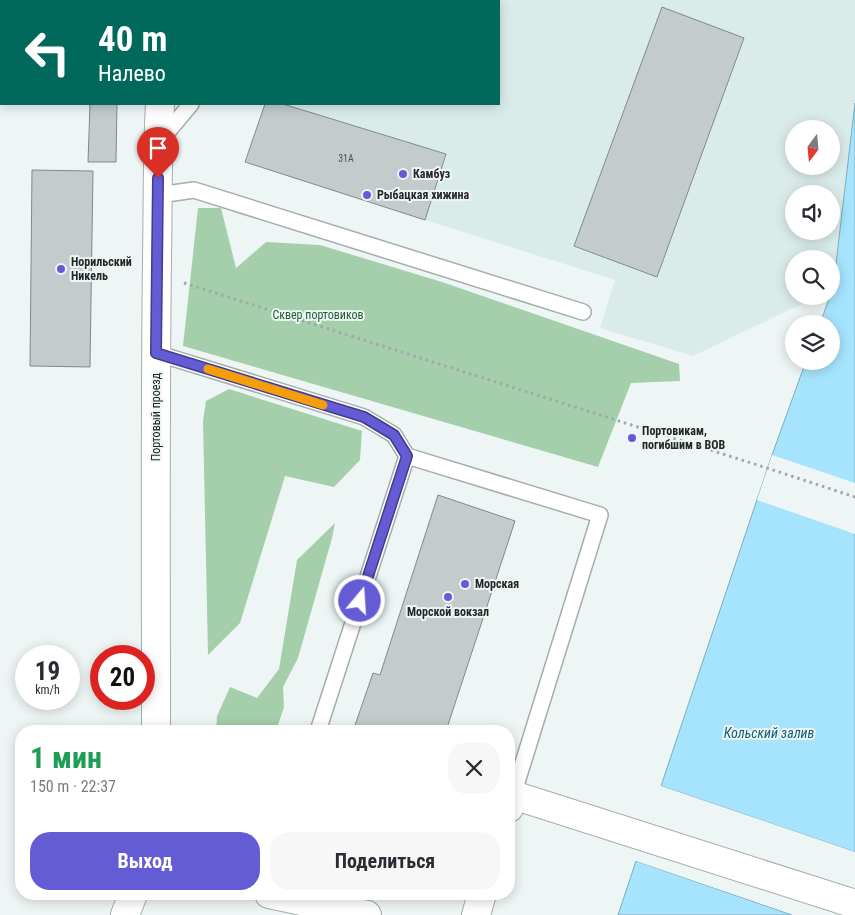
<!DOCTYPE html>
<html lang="ru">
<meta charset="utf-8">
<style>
:root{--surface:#fff;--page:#f7f7f7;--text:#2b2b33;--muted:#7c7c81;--accent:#645cd5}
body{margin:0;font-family:"Roboto Condensed",sans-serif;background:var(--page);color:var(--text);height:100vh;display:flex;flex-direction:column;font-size:19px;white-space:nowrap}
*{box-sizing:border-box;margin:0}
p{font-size:16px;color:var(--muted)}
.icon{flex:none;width:28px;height:28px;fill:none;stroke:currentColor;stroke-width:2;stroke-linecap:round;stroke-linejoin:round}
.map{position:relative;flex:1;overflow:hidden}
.sheet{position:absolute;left:15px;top:725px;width:500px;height:175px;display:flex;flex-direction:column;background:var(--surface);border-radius:20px;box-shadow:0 2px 12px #0003}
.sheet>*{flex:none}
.banner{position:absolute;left:0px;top:0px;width:500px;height:105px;box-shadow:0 2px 12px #0003;background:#00695c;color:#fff;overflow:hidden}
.needle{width:32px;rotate:196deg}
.fabs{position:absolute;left:785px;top:120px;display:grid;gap:10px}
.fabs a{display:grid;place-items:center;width:55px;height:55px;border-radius:50%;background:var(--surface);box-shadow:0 2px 12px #0003;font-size:25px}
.speed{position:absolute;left:15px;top:645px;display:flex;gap:10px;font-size:25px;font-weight:700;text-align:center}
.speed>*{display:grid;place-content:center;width:65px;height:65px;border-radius:50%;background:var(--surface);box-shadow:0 2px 12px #0003;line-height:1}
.speed small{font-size:12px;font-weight:400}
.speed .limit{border:8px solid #d22;background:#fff;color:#111}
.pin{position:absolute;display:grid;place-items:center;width:42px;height:42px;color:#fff;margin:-51px -21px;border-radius:50% 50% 50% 0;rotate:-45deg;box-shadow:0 0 5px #0007}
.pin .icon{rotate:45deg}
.me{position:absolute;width:55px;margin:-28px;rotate:18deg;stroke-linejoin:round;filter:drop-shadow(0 0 4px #0008)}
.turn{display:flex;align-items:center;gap:18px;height:105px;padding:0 15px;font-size:22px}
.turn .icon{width:65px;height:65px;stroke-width:2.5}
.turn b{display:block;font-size:35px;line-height:42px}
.round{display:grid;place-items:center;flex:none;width:52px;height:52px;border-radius:20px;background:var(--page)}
.summary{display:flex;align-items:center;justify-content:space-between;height:85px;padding:0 15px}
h1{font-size:30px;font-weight:700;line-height:38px;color:#1e9e55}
.cta{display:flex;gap:10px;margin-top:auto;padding:10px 15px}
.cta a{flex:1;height:58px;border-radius:20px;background:var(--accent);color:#fff;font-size:20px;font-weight:700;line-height:58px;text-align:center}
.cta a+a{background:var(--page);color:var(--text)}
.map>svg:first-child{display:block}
.built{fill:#daecea;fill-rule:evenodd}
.green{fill:#a5ceab}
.water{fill:#a6e4fe;stroke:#7fabbd}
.pier{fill:#eef6f5}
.building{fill:#c3cbcc;stroke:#82898a}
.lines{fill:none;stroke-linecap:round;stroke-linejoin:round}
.service-casing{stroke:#a5adac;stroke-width:18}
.minor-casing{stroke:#a5adac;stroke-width:30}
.tertiary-casing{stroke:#a5adac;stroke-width:30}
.path{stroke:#a2a8a7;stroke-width:3;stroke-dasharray:2.5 4;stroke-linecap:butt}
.service{stroke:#fff;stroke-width:15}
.minor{stroke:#fff;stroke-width:28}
.tertiary{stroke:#fff;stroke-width:28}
.route-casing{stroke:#413c8a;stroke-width:12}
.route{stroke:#645cd5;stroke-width:9}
.slow{stroke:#f59e0b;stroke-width:9}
.poi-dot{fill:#645cd5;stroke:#eef6f5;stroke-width:2}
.labels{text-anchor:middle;stroke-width:4;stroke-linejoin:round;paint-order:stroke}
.number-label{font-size:10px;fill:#4c5050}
.poi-label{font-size:12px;font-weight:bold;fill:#242726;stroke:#eef6f5;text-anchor:start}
.park-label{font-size:12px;fill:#1e6030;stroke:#eef6f5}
.street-label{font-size:12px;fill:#242726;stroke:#eef6f5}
.water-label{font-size:14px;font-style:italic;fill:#0d5f78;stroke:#eef6f5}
</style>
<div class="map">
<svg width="855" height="915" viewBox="0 0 855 915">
<rect width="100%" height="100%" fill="#eef6f5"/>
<!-- built -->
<path class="built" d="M291 0H855V103L833 289 831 290V259H794V296H818L693 356 600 328 615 280 425 220 446 154 283 104H499V1H291ZM794 129H831V166H794ZM794 194H831V231H794Z"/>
<!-- green -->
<g class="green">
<path d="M198 208H221L236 268 266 242 320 245 442 282 679 364 680 381 631 383 598 467 183 346Z"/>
<path d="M229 389 362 431 360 460 334 487 285 476 240 623 208 655 203 421 206 401Z"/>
<path d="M335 523 332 538 298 658 283 687 284 707 276 731H216L217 716 230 687 257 698 279 669 297 560Z"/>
</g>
<!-- water -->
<g class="water">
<path d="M855 103V852L661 786 772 455 806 361H831V324H820L830 296H831L833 289Z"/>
<path d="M636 861 792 915H618Z"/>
</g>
<!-- pier -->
<g class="pier">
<path d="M772 455 855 483V534L757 500Z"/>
<path d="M661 786 855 852V854L660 789Z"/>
<path d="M637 859 792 913 794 915 636 861Z"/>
</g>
<!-- building -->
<g class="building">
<path d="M662 7 744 38 657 277 574 246Z"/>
<path d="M90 104H117L116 162H88Z"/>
<path d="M265 104H283L446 154 425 220 245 162Z"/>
<path d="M32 170 93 171 90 367 30 366Z"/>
<path d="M438 495 515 521 446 731H353L373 673 380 675Z"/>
</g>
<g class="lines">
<!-- service casing -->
<g class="service-casing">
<g id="service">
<path d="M238 1V0"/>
<path d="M160 141 191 104"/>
<path d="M159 195 194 190 583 312"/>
<path d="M156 353 364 417 394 435 407 456 318 731"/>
<path d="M407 456 600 515 513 795"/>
</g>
</g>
<!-- minor casing -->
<g class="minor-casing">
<g id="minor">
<path d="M509 808 513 795 855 904"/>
<path d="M269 894 367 915"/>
<path d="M476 915 482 894"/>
</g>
</g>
<!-- tertiary casing -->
<g class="tertiary-casing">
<g id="tertiary">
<path d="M168 1V0"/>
<path d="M156 731C156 574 155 416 157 259 158 207 157 155 160 104"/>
<path d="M125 915 133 894"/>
</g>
</g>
<!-- path -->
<path class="path" d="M184 283 767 468 855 497"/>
<!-- service -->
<use href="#service" class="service"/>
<!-- minor -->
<use href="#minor" class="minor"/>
<!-- tertiary -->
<use href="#tertiary" class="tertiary"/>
</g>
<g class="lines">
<!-- route casing -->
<g class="route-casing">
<path id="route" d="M158 178 156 353 364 417 394 435 407 456 360 601"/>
</g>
<!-- route -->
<use href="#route" class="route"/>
<!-- slow -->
<path class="slow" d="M208 369 323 405"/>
</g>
<!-- markers -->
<g class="poi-dot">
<circle cx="403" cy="174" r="5"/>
<circle cx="367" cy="195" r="5"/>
<circle cx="61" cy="269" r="5"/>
<circle cx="632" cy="438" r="5"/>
<circle cx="465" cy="584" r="5"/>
<circle cx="448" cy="597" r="5"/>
</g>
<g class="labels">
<!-- number labels -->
<g class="number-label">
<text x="346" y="162">31А</text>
</g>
<!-- poi labels -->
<g class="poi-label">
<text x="413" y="178">Камбуз</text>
<text x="377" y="199">Рыбацкая хижина</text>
<text x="71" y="266">Норильский<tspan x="71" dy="14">Никель</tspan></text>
<text x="642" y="435">Портовикам,<tspan x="642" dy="14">погибшим в ВОВ</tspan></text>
<text x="475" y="588">Морская</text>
<text x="448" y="616" text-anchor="middle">Морской вокзал</text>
</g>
<!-- park labels -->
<g class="park-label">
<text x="318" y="319">Сквер портовиков</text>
</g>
<!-- street labels -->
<g class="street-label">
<text transform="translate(156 417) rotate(-90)" y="4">Портовый проезд</text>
</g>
<!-- water labels -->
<g class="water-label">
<text x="769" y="738">Кольский залив</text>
</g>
</g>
</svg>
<div class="fabs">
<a><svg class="needle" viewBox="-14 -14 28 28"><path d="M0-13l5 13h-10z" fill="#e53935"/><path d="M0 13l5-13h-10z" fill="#7c7c81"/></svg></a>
<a><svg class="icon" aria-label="sound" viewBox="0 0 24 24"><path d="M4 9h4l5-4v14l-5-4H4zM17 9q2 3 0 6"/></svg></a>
<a><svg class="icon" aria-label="search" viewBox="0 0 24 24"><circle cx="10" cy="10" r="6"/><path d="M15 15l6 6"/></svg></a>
<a><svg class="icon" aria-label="layers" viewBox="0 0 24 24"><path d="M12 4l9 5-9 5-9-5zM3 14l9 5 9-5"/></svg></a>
</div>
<div class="speed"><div>19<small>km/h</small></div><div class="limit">20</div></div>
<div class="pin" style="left:158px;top:178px;background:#d93025"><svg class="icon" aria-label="arrive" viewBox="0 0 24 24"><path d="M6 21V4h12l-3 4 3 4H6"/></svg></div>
<svg class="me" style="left:360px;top:601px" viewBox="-20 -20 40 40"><circle r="17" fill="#645cd5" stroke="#fff" stroke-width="3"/><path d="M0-11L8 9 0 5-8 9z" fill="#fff"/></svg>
<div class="banner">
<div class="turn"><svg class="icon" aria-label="left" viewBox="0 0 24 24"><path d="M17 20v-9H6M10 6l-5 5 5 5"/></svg><div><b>40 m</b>Налево</div></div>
</div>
<section class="sheet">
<div class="summary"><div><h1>1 мин</h1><p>150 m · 22:37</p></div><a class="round"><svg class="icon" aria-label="close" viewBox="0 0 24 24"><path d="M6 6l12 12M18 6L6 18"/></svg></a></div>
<div class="cta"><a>Выход</a><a>Поделиться</a></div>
</section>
</div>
